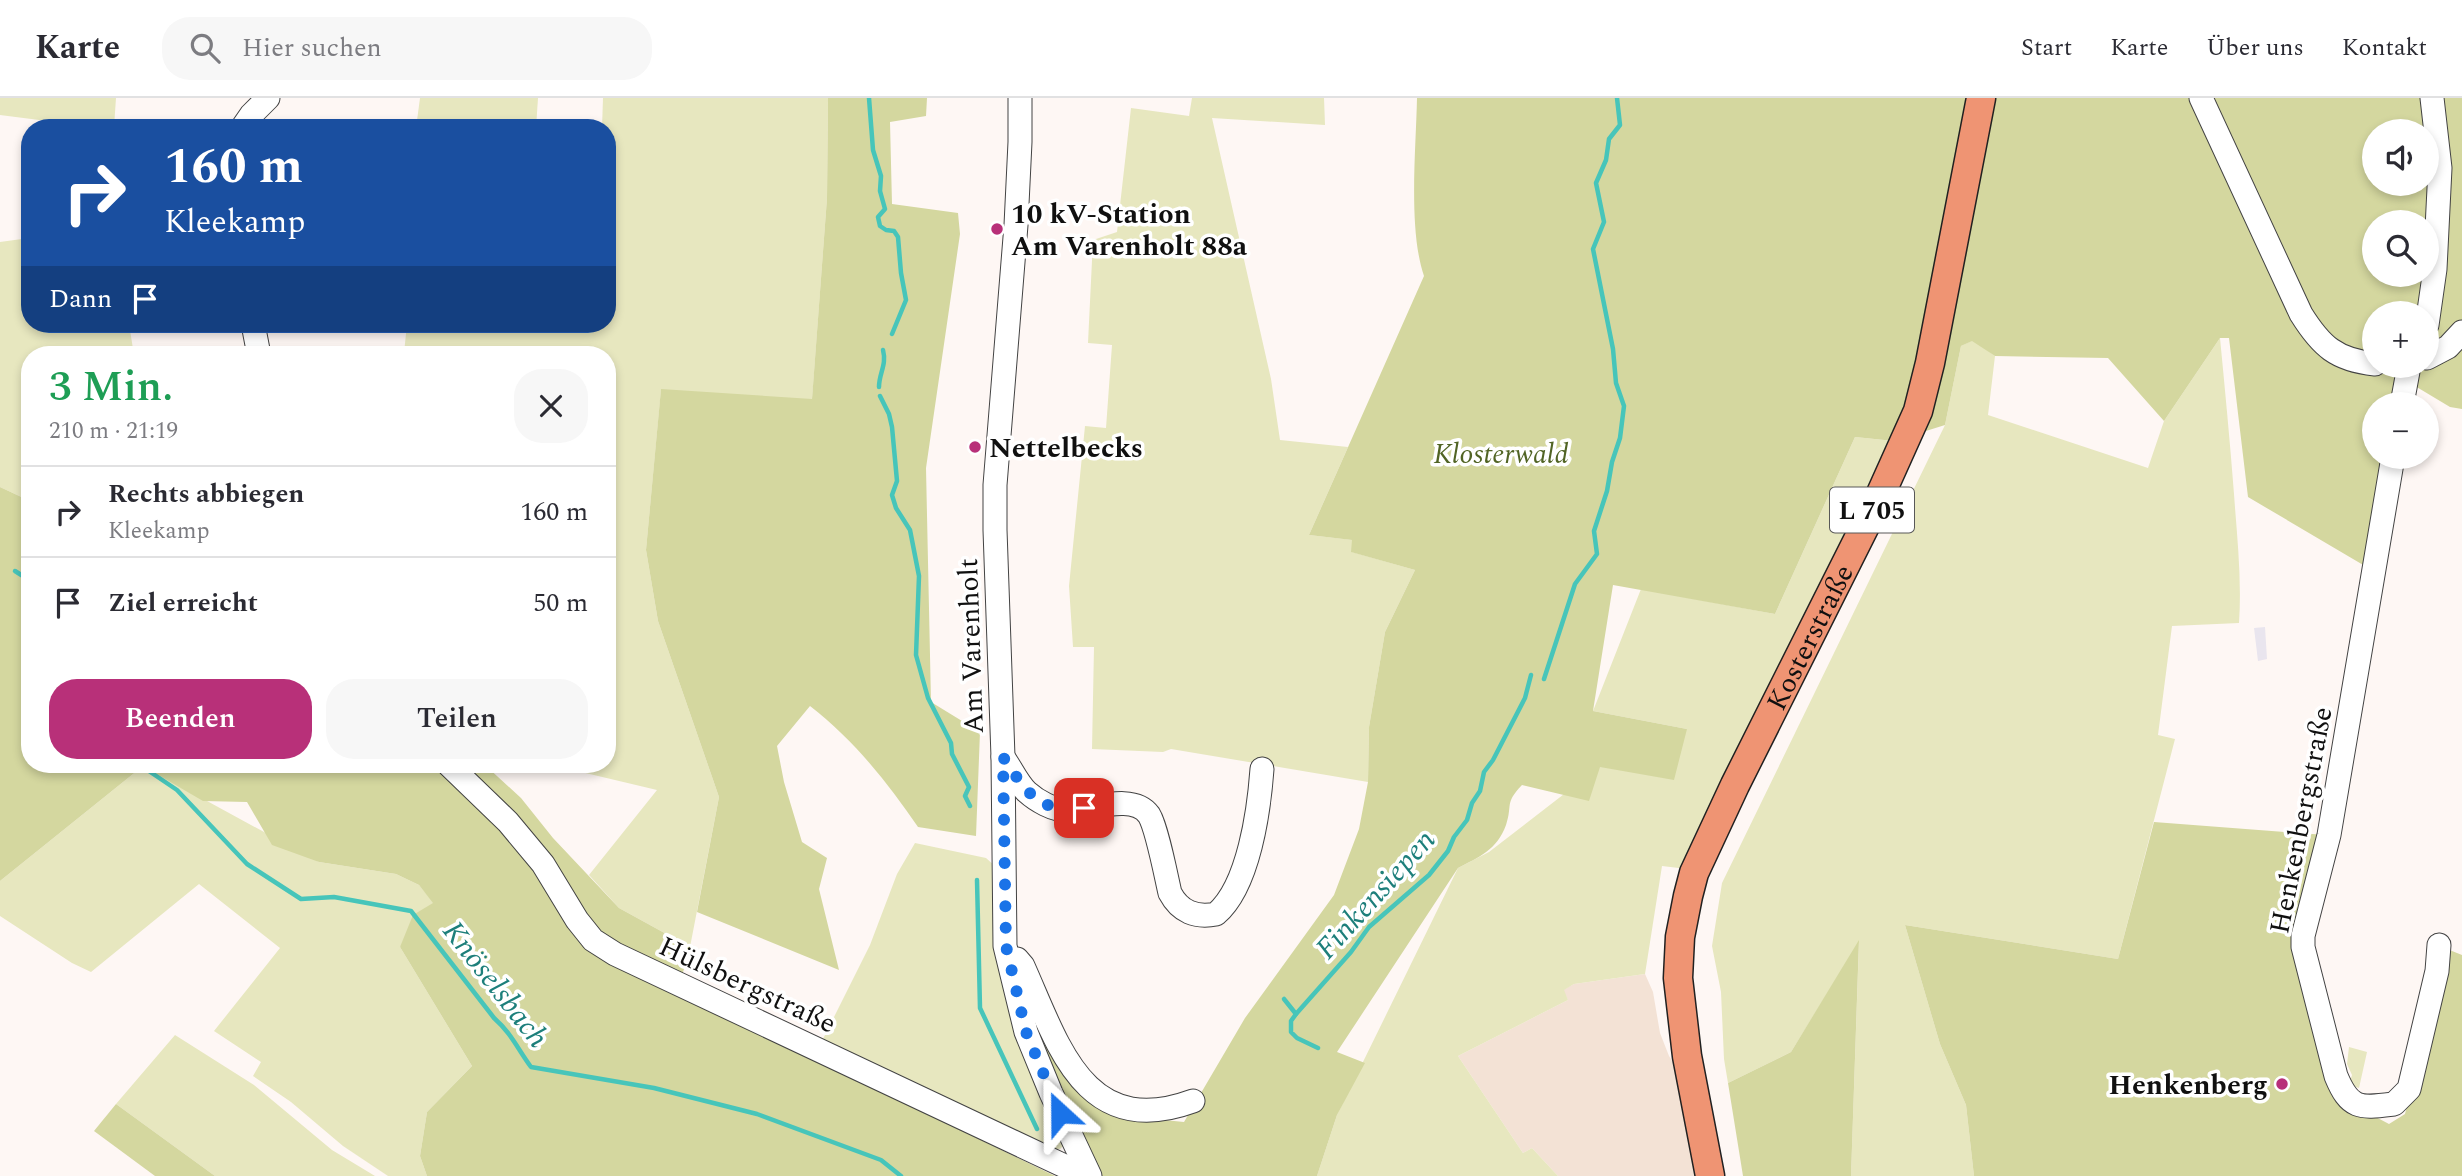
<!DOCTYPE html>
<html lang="de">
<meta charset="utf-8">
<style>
:root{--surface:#fff;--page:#f7f7f7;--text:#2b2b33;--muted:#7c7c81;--line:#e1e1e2;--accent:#b83079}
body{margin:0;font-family:Spectral,serif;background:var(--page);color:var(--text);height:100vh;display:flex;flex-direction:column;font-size:26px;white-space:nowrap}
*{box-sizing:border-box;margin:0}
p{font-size:23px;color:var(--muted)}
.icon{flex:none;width:38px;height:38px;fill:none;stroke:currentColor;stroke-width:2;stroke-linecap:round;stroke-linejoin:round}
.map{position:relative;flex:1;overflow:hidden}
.drawer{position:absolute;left:21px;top:248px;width:595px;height:427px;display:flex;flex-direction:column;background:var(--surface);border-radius:28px;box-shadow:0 4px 10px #0003}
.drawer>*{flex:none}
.banner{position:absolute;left:21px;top:21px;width:595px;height:214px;border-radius:28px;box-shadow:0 4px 10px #0003;background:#1a4fa0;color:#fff;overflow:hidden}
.fabs{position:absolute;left:2362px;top:21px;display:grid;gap:14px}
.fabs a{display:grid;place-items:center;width:77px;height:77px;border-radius:50%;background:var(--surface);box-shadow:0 4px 10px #0003;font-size:35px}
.pin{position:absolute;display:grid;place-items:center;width:60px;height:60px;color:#fff;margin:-30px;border-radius:14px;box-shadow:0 4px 10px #0006}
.me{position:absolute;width:77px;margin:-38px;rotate:336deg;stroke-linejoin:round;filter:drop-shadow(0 0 5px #0008)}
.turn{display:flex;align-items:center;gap:24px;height:147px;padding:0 28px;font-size:32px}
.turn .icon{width:91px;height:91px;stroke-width:2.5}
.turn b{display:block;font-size:49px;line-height:60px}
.then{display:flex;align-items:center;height:66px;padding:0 28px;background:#0003;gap:14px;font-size:26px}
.round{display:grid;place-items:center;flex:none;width:74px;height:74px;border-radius:28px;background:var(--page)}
.head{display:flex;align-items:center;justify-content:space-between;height:119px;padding:0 28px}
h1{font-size:42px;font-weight:600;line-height:52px;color:#1e9e55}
.cta{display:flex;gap:14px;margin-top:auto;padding:14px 28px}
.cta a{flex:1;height:80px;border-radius:28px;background:var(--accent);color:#fff;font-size:28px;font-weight:600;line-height:80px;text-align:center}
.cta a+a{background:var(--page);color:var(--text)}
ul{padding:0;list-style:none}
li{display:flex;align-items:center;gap:21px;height:91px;padding:0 28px;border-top:2px solid var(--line)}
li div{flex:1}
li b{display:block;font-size:26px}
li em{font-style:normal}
header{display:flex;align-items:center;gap:42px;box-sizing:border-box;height:98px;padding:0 35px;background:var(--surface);border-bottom:2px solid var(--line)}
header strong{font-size:33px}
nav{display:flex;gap:38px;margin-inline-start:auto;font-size:24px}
.search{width:490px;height:63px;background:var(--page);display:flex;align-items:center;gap:18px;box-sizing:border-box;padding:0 24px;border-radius:28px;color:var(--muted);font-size:26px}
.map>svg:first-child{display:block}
.industrial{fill:#e9e5ee}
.farmland{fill:#f3e2d5}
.green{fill:#e7e7bf}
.forest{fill:#d4d79f;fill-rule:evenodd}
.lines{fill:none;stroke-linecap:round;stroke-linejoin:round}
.stream{stroke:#47c5ba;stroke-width:4.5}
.minor-casing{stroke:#434343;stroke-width:25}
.major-casing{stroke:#212121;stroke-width:31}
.minor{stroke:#fff;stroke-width:23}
.major{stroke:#ef9473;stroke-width:28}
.route{stroke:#1a73e8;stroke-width:12;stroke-dasharray:0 21.6}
.poi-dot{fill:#b83079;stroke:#fff;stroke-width:2.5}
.labels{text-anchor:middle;stroke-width:7;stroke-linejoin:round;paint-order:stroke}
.shield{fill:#fff;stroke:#585858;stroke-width:2}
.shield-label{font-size:26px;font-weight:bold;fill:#101010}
.poi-label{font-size:28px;font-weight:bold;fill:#101010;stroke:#fff;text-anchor:start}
.park-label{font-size:28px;font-style:italic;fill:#516424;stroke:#fff}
.street-label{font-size:28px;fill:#101010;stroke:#fff}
.water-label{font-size:30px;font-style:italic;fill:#1d7f7b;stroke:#fff}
</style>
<header>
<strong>Karte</strong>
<div class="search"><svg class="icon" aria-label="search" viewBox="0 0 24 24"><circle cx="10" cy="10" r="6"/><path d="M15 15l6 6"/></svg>Hier suchen</div>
<nav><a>Start</a><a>Karte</a><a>Über uns</a><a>Kontakt</a></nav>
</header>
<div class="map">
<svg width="2462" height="1078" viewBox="0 0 2462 1078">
<rect width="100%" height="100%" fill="#fef7f4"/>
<!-- industrial -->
<path class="industrial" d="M2265 529 2267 561 2258 563 2254 530Z"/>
<!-- farmland -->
<path class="farmland" d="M1645 876 1653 894 1660 935 1669 958 1681 977 1699 1078H1558L1532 1050 1523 1055 1458 958 1568 902 1563 892 1574 886Z"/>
<!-- green -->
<g class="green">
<path d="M0 0H116L114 29 120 30H46L47 23 0 17Z"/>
<path d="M420 0H538L536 30H416Z"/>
<path d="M603 0H828L827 100 812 302 661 292 646 452 658 523 719 699 690 849 619 810 589 777 657 692 556 668 607 667V257L404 255 407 226H607V30H602Z"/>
<path d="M1192 0H1324L1325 27 1212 20 1271 281 1280 342 1348 349 1309 437 1353 442 1352 454 1415 472 1385 534 1369 629 1368 684 1171 651 1163 654 1092 651 1094 549H1073L1069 488 1085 328 1106 330 1112 247 1088 245 1093 142 1117 134 1131 10 1189 18Z"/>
<path d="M30 136V226H129L134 257H30V403L0 389V144L29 140Z"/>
<path d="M2220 240C2225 292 2230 344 2234 396 2237 439 2242 481 2239 525L2172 528 2158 637 2175 641 2118 861 1905 827 1940 946 1966 1007 1974 1078H1851L1859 844 1791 954 1728 985 1724 961 1721 894 1712 848 1722 785 1945 327 1961 248 1973 242 1995 258 1988 317 2148 370 2164 323Z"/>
<path d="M1855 339 1894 343 1687 771 1662 768 1645 876 1574 886 1564 892 1568 902 1458 958 1523 1055 1532 1050 1558 1078H1317L1337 1017 1458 770 1489 754 1599 669 1687 631 1593 613 1641 491 1775 516Z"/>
<path d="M143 668 319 764 396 776 419 787 434 805 400 849 472 968 427 1014 420 1058 427 1078H388L343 1048 291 1004 253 978 261 964 214 933 280 850 199 786 91 874 72 865 0 818V783Z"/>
<path d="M915 745 986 760 996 769 1065 1046 1060 1051H1050L822 943 870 847 897 776Z"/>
<path d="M175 937 254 987 332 1052 375 1078H215L116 1006Z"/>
<path d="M2349 949 2367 954 2359 990 2349 987 2352 977 2347 966Z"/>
</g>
<!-- forest -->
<g class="forest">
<path d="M828 0H927L926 18 890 24 892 106 958 115 960 136 926 370 931 604 980 634 976 738 918 729C888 685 853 641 810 608L777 648 784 684 802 744 827 760 819 791 839 872 697 814 719 699 658 523 646 452 661 291 812 301 827 100Z"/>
<path d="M1417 0H2462V311L2450 309 2400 279 2395 306H2375V359H2387L2370 471 2248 399 2229 240H2220L2164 323 2108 260 1995 258 1972 243 1961 248 1945 327 1894 343 1855 339 1775 516 1613 487 1593 613 1687 631 1674 682 1600 669 1589 703 1522 687C1504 706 1513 706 1506 727 1497 752 1479 759 1458 770L1337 954 1365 965 1337 1017 1317 1078H1102L1045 960 1021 884 1076 992 1109 1011 1144 1020 1184 1024 1245 920 1334 797 1359 731 1368 684 1369 629 1385 534 1415 472 1351 454 1352 442 1309 437 1424 178C1408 131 1416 52 1417 0ZM2375 33H2427V86H2375ZM2375 124H2427V177H2375ZM2375 215H2427V268H2375Z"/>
<path d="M0 389 30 403V667H434L523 755 566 819 749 929 1055 1078H427L420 1058 427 1014 472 968 400 849 413 817 433 805 419 787 396 776 319 764 272 747 247 704 203 703 143 668 0 783Z"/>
<path d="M457 667H485L521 700 553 740 619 810 690 849 682 878 610 847Z"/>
<path d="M2154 724 2326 737 2304 820 2338 999 2389 1026 2405 1016 2447 851 2462 857V1078H1974L1966 1007 1940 946 1905 827 2118 861Z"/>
<path d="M1859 842 1851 1078H1743L1728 985 1791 954Z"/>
<path d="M116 1006 215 1078H155L94 1033Z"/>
</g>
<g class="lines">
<!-- stream -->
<g class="stream">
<path d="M869 0 873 52 881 78 880 93 885 111 878 119 880 128 886 132 894 133 898 139 901 175 906 202 892 236"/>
<path d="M879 289C879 275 887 267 883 252"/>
<path d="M880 298 889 316 892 329 897 383 892 397 896 410 910 432 919 478 916 557 928 600 951 645 952 656 969 689 965 698 970 708"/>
<path d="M15 473 26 480 30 488"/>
<path d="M1544 581 1575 486 1597 456 1594 433 1607 393 1612 364 1620 340 1624 308 1616 285 1613 251 1593 151 1604 124 1596 85 1606 62 1609 41 1620 27 1617 0"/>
<path d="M140 667 177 692 247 766 301 801 334 799 411 813 494 920C512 936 517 950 531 969L654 990 757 1016 881 1062 901 1078"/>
<path d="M977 782 980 910 1037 1031"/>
<path d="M1284 901 1296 916"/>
<path d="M1318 950 1297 940 1291 934V923L1296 916 1351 854 1369 829 1429 777 1448 753 1454 739 1467 722 1472 705 1480 693 1484 674 1493 662 1525 600 1531 577"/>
</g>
<!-- minor casing -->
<g class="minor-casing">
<g id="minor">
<path d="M1020 0V44L1016 127 995 387V432L1003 659 1005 848 1026 934 1051 995 1090 1078"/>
<path d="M2201 0 2301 216C2321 248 2336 262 2375 266"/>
<path d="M242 30 251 17 268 0"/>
<path d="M253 226 259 257"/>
<path d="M2427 227 2435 171 2440 70 2432 0"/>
<path d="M2427 260 2448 249 2462 234"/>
<path d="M2402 306 2409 268"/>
<path d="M2393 359 2329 737 2303 838V849L2336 978C2350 1012 2360 1010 2394 1006L2409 991 2437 873 2439 847"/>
<path d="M1003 659C1011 670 1018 686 1027 694 1037 703 1053 712 1066 712 1088 713 1133 694 1149 717 1157 730 1166 778 1170 795 1180 814 1196 820 1216 816 1249 788 1259 712 1262 671"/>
<path d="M449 667 508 724 543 766 577 822 593 842 615 856 1075 1073 1088 1075"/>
<path d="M1017 861 1023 868C1058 946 1084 1043 1193 1003"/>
</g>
</g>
<!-- major casing -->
<g class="major-casing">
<g id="major">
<path id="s1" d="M1710 1078 1687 958 1678 880 1680 839 1688 798 1694 775 1735 687 1878 402 1918 313 1930 265 1981 0"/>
</g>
</g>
<!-- minor -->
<use href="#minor" class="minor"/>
<!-- major -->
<use href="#major" class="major"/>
</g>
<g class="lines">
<!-- route -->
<path class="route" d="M1060 1015 1026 934 1006 848 1003 659C1026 693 1038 716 1084 710"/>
</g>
<!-- markers -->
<g class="poi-dot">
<circle cx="997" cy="131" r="7"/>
<circle cx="975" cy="349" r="7"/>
<circle cx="2282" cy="986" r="7"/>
</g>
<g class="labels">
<!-- shield labels -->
<rect class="shield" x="1830" y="389.5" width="84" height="45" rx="5"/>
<g class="shield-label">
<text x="1872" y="421">L 705</text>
</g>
<!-- poi labels -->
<g class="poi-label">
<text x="1011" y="125">10 kV-Station<tspan x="1011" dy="32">Am Varenholt 88a</tspan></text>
<text x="989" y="359">Nettelbecks</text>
<text x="2268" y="996" text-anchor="end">Henkenberg</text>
</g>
<!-- park labels -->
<g class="park-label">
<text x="1501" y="365">Klosterwald</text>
</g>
<!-- street labels -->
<g class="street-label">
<text dy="10" stroke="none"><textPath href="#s1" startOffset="570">Kosterstraße</textPath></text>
<text transform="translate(970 548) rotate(-92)" y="10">Am Varenholt</text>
<text transform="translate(2300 722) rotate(-79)" y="10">Henkenbergstraße</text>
<text transform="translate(748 886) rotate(25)" y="10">Hülsbergstraße</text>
</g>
<!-- water labels -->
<g class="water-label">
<text transform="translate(1375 796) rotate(-48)" y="10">Finkensiepen</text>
<text transform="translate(496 886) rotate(52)" y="10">Knöselsbach</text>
</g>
</g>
</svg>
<div class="fabs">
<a><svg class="icon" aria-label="sound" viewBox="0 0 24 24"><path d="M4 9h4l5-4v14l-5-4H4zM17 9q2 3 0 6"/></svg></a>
<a><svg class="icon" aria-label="search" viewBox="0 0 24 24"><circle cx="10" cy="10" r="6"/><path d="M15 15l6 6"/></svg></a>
<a>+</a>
<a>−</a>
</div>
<div class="pin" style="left:1084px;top:710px;background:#d93025"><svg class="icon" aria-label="arrive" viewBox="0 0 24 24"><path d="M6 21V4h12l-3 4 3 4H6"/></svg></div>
<svg class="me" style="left:1060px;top:1015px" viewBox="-20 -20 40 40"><path d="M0-17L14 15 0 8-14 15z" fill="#1a73e8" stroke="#fff" stroke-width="4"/></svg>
<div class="banner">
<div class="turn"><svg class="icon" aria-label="right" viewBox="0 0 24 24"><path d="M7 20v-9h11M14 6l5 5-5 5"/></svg><div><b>160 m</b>Kleekamp</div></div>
<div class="then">Dann<svg class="icon" aria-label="arrive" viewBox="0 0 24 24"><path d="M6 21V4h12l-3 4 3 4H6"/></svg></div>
</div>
<section class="drawer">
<div class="head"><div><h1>3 Min.</h1><p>210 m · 21:19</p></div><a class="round"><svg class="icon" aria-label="close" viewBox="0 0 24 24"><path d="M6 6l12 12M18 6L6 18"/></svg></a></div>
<ul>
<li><svg class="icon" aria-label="right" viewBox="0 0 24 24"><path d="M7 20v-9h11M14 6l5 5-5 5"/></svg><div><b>Rechts abbiegen</b><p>Kleekamp</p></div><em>160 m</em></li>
<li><svg class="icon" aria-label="arrive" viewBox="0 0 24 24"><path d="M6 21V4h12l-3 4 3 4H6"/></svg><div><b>Ziel erreicht</b></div><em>50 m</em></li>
</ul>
<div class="cta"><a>Beenden</a><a>Teilen</a></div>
</section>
</div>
